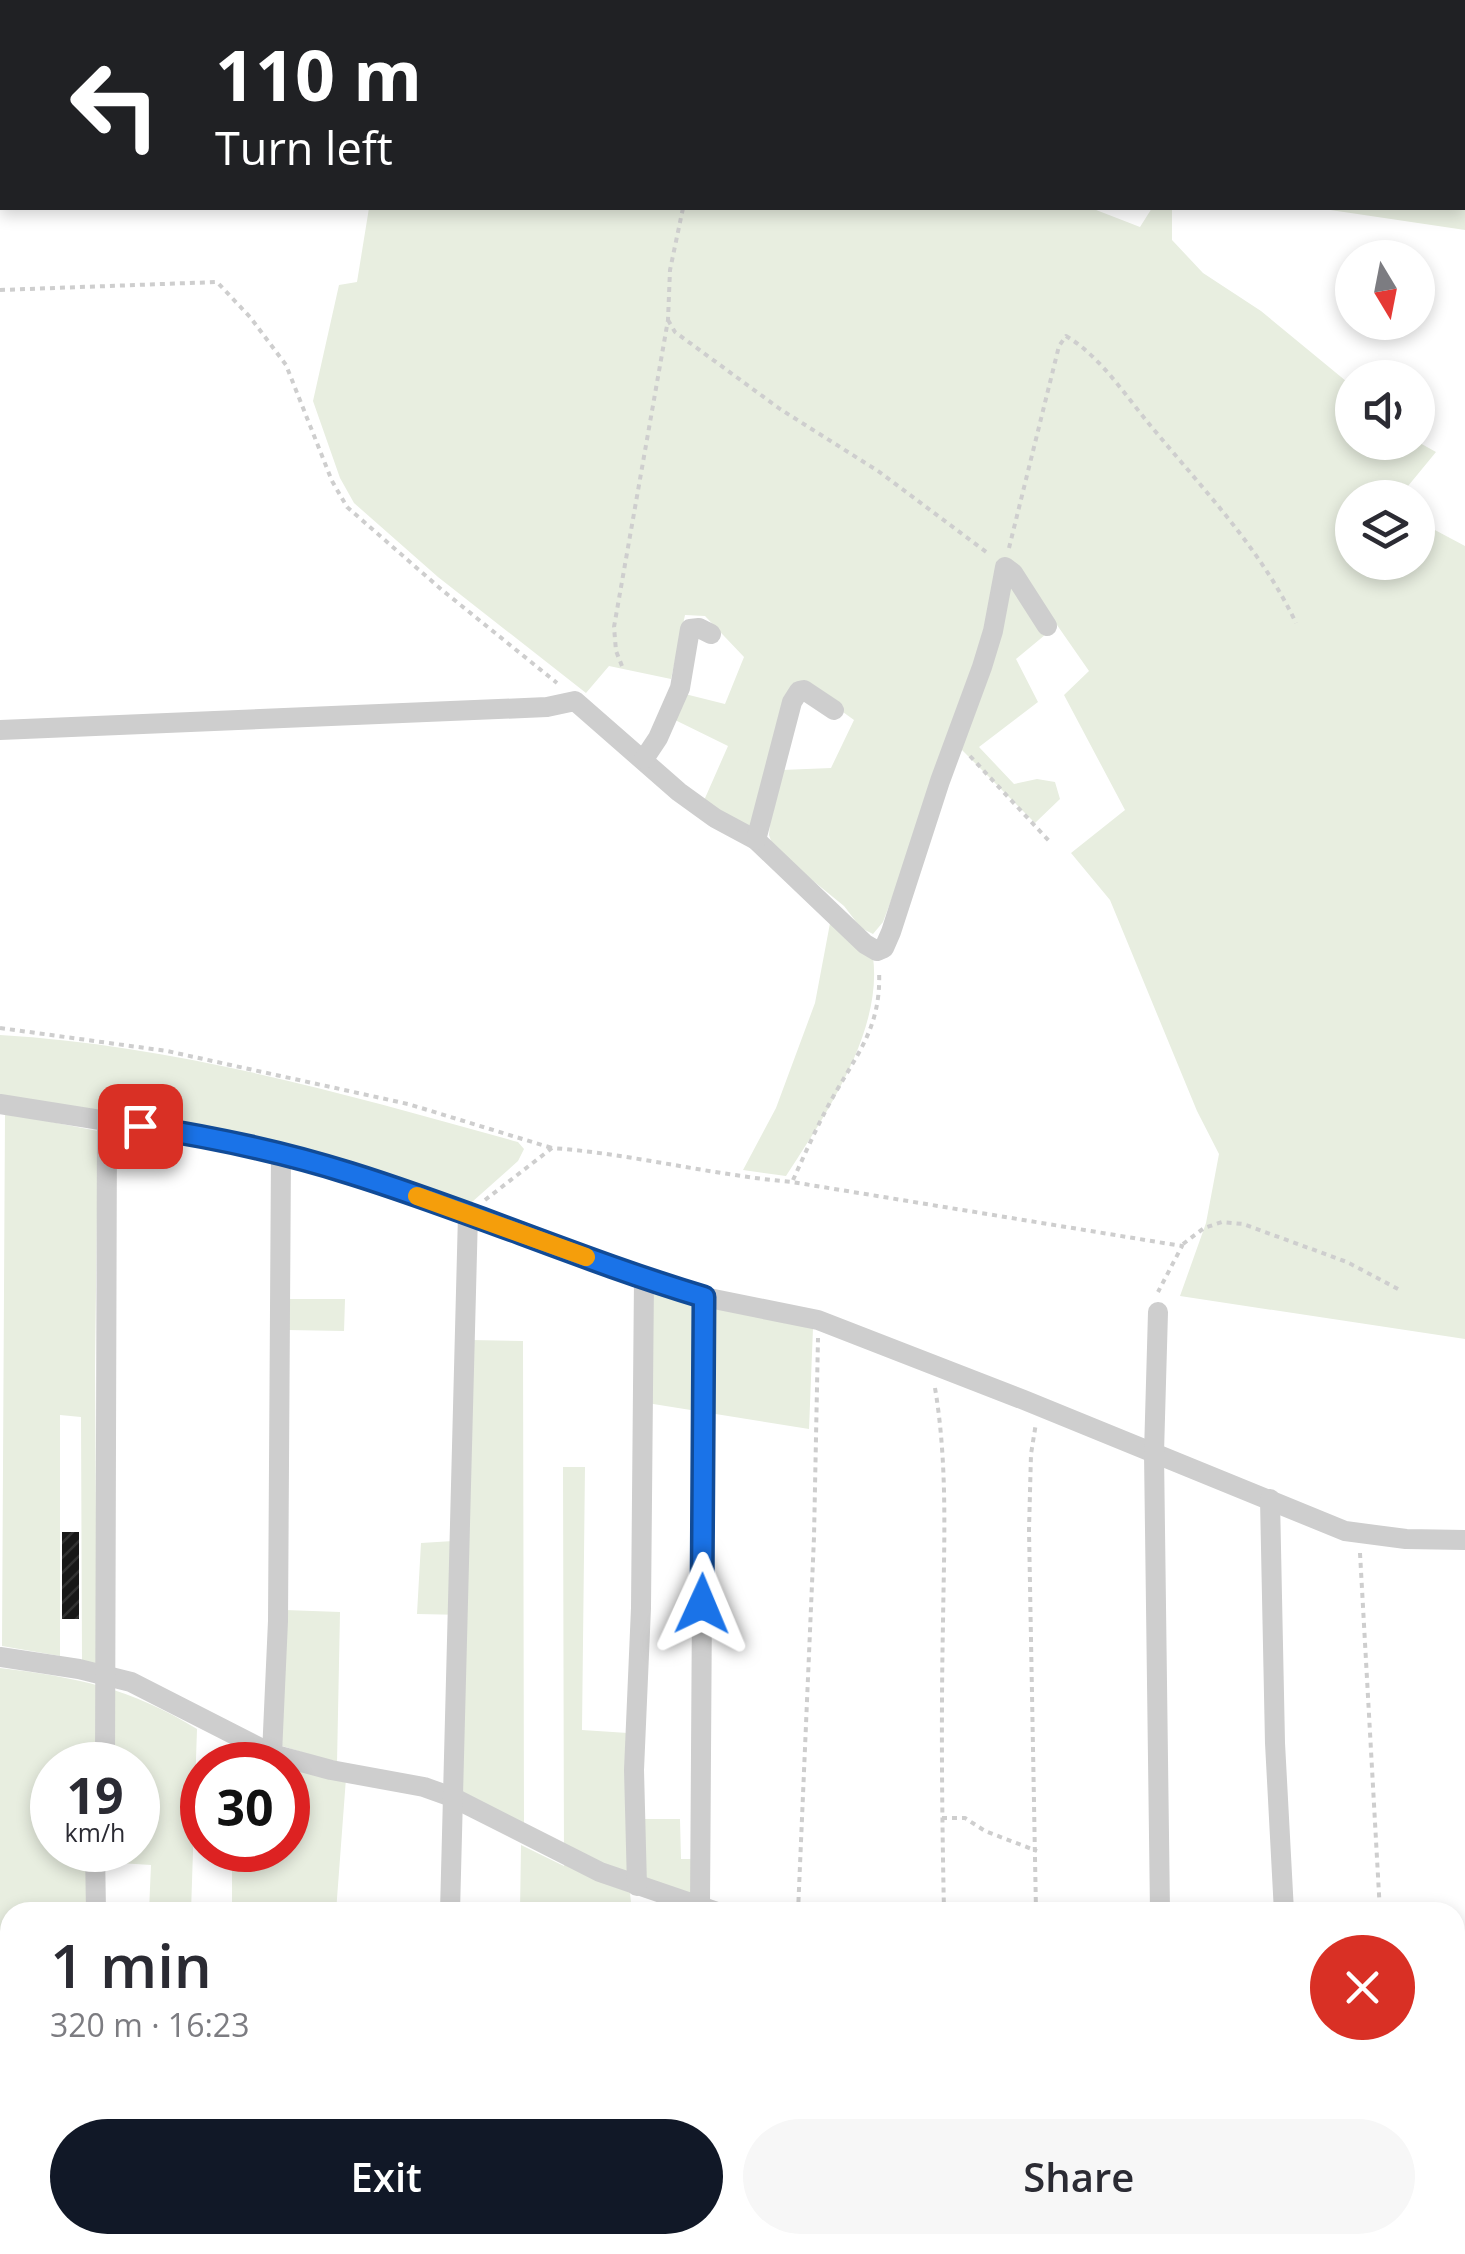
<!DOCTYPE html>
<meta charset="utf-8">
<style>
:root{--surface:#fff;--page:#f7f7f7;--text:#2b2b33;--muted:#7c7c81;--accent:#111827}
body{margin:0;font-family:"Open Sans",sans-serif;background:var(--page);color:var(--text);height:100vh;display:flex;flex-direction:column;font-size:38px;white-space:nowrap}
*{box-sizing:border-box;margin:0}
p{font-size:32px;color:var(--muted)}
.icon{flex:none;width:55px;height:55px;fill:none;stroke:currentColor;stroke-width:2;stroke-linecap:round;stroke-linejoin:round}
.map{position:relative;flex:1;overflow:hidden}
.drawer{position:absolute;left:0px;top:1902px;width:1465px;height:352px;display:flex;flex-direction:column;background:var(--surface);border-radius:30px 30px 0 0;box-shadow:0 5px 15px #0003}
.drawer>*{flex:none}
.hud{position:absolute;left:0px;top:0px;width:1465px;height:210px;box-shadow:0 5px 15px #0003;background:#202124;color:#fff;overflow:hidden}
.needle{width:65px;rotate:170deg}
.fabs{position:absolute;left:1335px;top:240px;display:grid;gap:20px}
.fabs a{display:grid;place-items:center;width:100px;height:100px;border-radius:50%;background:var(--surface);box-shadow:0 5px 15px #0003;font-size:50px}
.speed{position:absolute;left:30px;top:1742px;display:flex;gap:20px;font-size:50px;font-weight:700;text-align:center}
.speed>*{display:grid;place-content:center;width:130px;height:130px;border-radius:50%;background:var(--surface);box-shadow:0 5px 15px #0003;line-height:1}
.speed small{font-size:25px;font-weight:400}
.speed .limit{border:15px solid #d22;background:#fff;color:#111}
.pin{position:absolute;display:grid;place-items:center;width:85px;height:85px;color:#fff;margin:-42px;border-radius:20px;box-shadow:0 5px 15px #0006}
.me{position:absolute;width:110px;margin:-55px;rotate:1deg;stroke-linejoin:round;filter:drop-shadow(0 0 8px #0008)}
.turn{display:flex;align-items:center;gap:35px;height:210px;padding:0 50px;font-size:45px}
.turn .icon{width:130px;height:130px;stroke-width:2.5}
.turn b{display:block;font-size:70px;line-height:85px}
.round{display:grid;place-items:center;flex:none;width:105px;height:105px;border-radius:52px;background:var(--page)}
.overview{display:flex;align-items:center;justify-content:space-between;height:170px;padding:0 50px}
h1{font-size:60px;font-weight:600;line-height:75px}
.cta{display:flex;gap:20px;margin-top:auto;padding:20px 50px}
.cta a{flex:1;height:115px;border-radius:60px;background:var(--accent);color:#fff;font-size:40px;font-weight:600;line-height:115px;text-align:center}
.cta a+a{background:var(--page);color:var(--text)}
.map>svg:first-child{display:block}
.green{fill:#e8eee0;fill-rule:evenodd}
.building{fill:url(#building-hatch)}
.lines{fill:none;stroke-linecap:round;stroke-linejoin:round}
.path{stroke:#cecece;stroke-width:4;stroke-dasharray:5 5;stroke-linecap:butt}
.minor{stroke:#cecece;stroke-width:20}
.route-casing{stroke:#114b97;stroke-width:25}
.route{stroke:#1a73e8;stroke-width:18}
.slow{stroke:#f59e0b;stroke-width:18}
</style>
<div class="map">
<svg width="1465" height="2254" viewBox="0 0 1465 2254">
<defs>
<pattern id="building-hatch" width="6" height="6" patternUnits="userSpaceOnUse" patternTransform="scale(2.5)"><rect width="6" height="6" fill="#181818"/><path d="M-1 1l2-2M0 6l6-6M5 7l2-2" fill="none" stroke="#313131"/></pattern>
</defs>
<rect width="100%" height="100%" fill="#fff"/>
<!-- green -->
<g class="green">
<path d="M392 0H837L842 2H393Z"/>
<path d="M1308 0H1465V230L1317 208H1462V2H1303Z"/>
<path d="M369 208H1091L1140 227 1152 208H1172V240L1203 273 1261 311 1352 386V442H1418L1436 452 1399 497 1352 498V562H1418V521L1465 546V1339L1180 1296 1206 1223 1219 1154 1197 1111 1110 900 1071 853 1125 810 1064 695 1089 671 1057 625 1016 659 1038 702 979 747 1014 784 1037 779 1055 782 1060 799 1035 823 951 739 883 922 873 934 861 928 844 906 774 849 769 835 771 815 782 770 831 768 854 720 807 686 751 827 702 805 728 746 673 719 685 694 725 704 744 657 705 616 685 615 671 679 609 666 586 693 438 577 354 503 340 478 313 401 339 285 357 282Z"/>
<path d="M831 918 873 957C883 1031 825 1116 786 1176L743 1170 776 1108 815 1003Z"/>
<path d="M0 1035C176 1045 349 1095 518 1142L524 1149 518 1161 472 1202 461 1201 306 1150 0 1096Z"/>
<path d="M5 1113 98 1131 95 1368 97 1665 82 1661 81 1417 60 1415V1656L2 1646Z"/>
<path d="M650 1291 813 1328 809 1429 647 1403Z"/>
<path d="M287 1299H345L344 1331 287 1330Z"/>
<path d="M470 1340 523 1341 524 1827 459 1791 466 1615 417 1614 421 1543 453 1541Z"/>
<path d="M563 1467H585L582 1730 628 1733 642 1819H680L681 1859H694L693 1895 628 1874 632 1912H520L521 1845 564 1866Z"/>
<path d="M285 1610 340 1612 337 1763 279 1745Z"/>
<path d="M0 1668C75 1677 131 1688 197 1729L191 1912 149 1911 151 1865 104 1862 90 1912H10V1939L0 1935ZM52 1765H138V1850H52Z"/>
<path d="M288 1768 346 1778 336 1912H232V1850H288Z"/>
<path d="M1455 2120H1465V2254H1087L1090 2245H1455Z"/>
<path d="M297 2245H497L496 2254H296Z"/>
</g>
<!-- building -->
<rect class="building" x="62" y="1532" width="17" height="87"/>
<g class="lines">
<!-- path -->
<g class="path">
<path d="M724 2V0"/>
<path d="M0 290 217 282 250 317 286 365 332 481 347 507 442 590 557 683"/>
<path d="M668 320 675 332 780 409 878 471 989 554"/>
<path d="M1009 548 1059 346 1066 336C1100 356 1125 395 1150 425 1202 488 1261 549 1296 623"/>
<path d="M622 666 616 651 614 627 668 320 670 270 683 208"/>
<path d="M970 756 1050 842"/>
<path d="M0 1028 167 1051 408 1104 552 1148"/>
<path d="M793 1180C804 1156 815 1131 827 1108 853 1058 882 1031 879 970"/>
<path d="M485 1200 552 1148C633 1154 711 1175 792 1182L1182 1246 1158 1292"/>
<path d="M1183 1244 1204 1228 1222 1222 1243 1224 1347 1262 1398 1289"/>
<path d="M935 1388C948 1465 944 1545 943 1623 941 1720 942 1816 944 1912"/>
<path d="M1360 1553 1380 1912"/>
<path d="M942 1818H965L985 1831 1037 1851"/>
<path d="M798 1912 814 1537 818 1338"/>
<path d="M1036 1912 1029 1530 1031 1454 1036 1423"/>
<path d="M0 2076 10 2068"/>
<path d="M708 2254 709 2245"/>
</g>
<!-- minor -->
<g class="minor">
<path d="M853 0 857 2"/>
<path d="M121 2 143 0"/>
<path d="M0 15 2 14"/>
<path d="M0 730 547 707 575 701 679 792 715 818 756 840 865 944 877 951 884 948 891 932 940 781 982 667 993 631 1005 567 1013 573 1047 626"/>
<path d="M644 759 658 738 680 688 690 629 699 628 711 634"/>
<path d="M756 840 792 702 799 691 804 690 834 710"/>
<path d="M0 1104 220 1139 314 1162 428 1200 644 1279 704 1297 818 1320 1024 1400 1345 1531 1406 1539 1465 1540"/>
<path d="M1158 1312 1154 1453 1160 1912"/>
<path d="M1270 1499 1275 1743 1284 1912"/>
<path d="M0 1657 79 1669 131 1682 272 1754 331 1770 424 1787 452 1797 600 1872 717 1912"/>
<path d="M272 1754 278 1621 281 1153"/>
<path d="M105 1765 107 1121"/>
<path d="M95 1850 96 1912"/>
<path d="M637 1886 634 1770 641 1608 644 1279"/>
<path d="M700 1907 704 1297"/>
<path d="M450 1912 468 1214"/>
<path d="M0 1942 10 1946"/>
<path d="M1455 2113 1465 2114"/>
<path d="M559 2245 575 2254"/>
<path d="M43 2254 44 2245"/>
<path d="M220 2254 221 2245"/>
<path d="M644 2254 645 2245"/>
</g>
</g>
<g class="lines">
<!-- route casing -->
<g class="route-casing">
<path id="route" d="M140 1126C211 1137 280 1151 349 1173 469 1210 584 1261 704 1297L702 1604"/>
</g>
<!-- route -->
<use href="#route" class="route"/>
<!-- slow -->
<path class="slow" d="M417 1196 586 1257"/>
</g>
</svg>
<div class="fabs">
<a><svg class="needle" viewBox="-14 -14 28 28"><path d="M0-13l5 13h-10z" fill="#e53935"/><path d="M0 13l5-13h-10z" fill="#7c7c81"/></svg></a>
<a><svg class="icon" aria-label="sound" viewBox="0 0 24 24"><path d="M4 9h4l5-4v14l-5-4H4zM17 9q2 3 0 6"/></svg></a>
<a><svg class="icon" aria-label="layers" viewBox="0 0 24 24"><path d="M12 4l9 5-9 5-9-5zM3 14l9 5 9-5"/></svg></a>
</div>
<div class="speed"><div>19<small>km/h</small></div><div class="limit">30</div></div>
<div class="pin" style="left:140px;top:1126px;background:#d93025"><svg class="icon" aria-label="arrive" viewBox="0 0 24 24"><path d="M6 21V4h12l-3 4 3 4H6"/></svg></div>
<svg class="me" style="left:702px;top:1604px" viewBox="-20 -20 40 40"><path d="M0-17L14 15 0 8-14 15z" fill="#1a73e8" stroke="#fff" stroke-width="4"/></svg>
<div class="hud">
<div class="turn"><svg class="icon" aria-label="left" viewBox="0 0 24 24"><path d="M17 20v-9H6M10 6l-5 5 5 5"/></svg><div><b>110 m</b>Turn left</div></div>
</div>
<section class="drawer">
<div class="overview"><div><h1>1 min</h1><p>320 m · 16:23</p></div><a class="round" style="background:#d93025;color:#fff"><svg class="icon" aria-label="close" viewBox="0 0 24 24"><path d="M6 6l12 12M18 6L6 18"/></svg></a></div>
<div class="cta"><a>Exit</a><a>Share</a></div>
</section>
</div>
